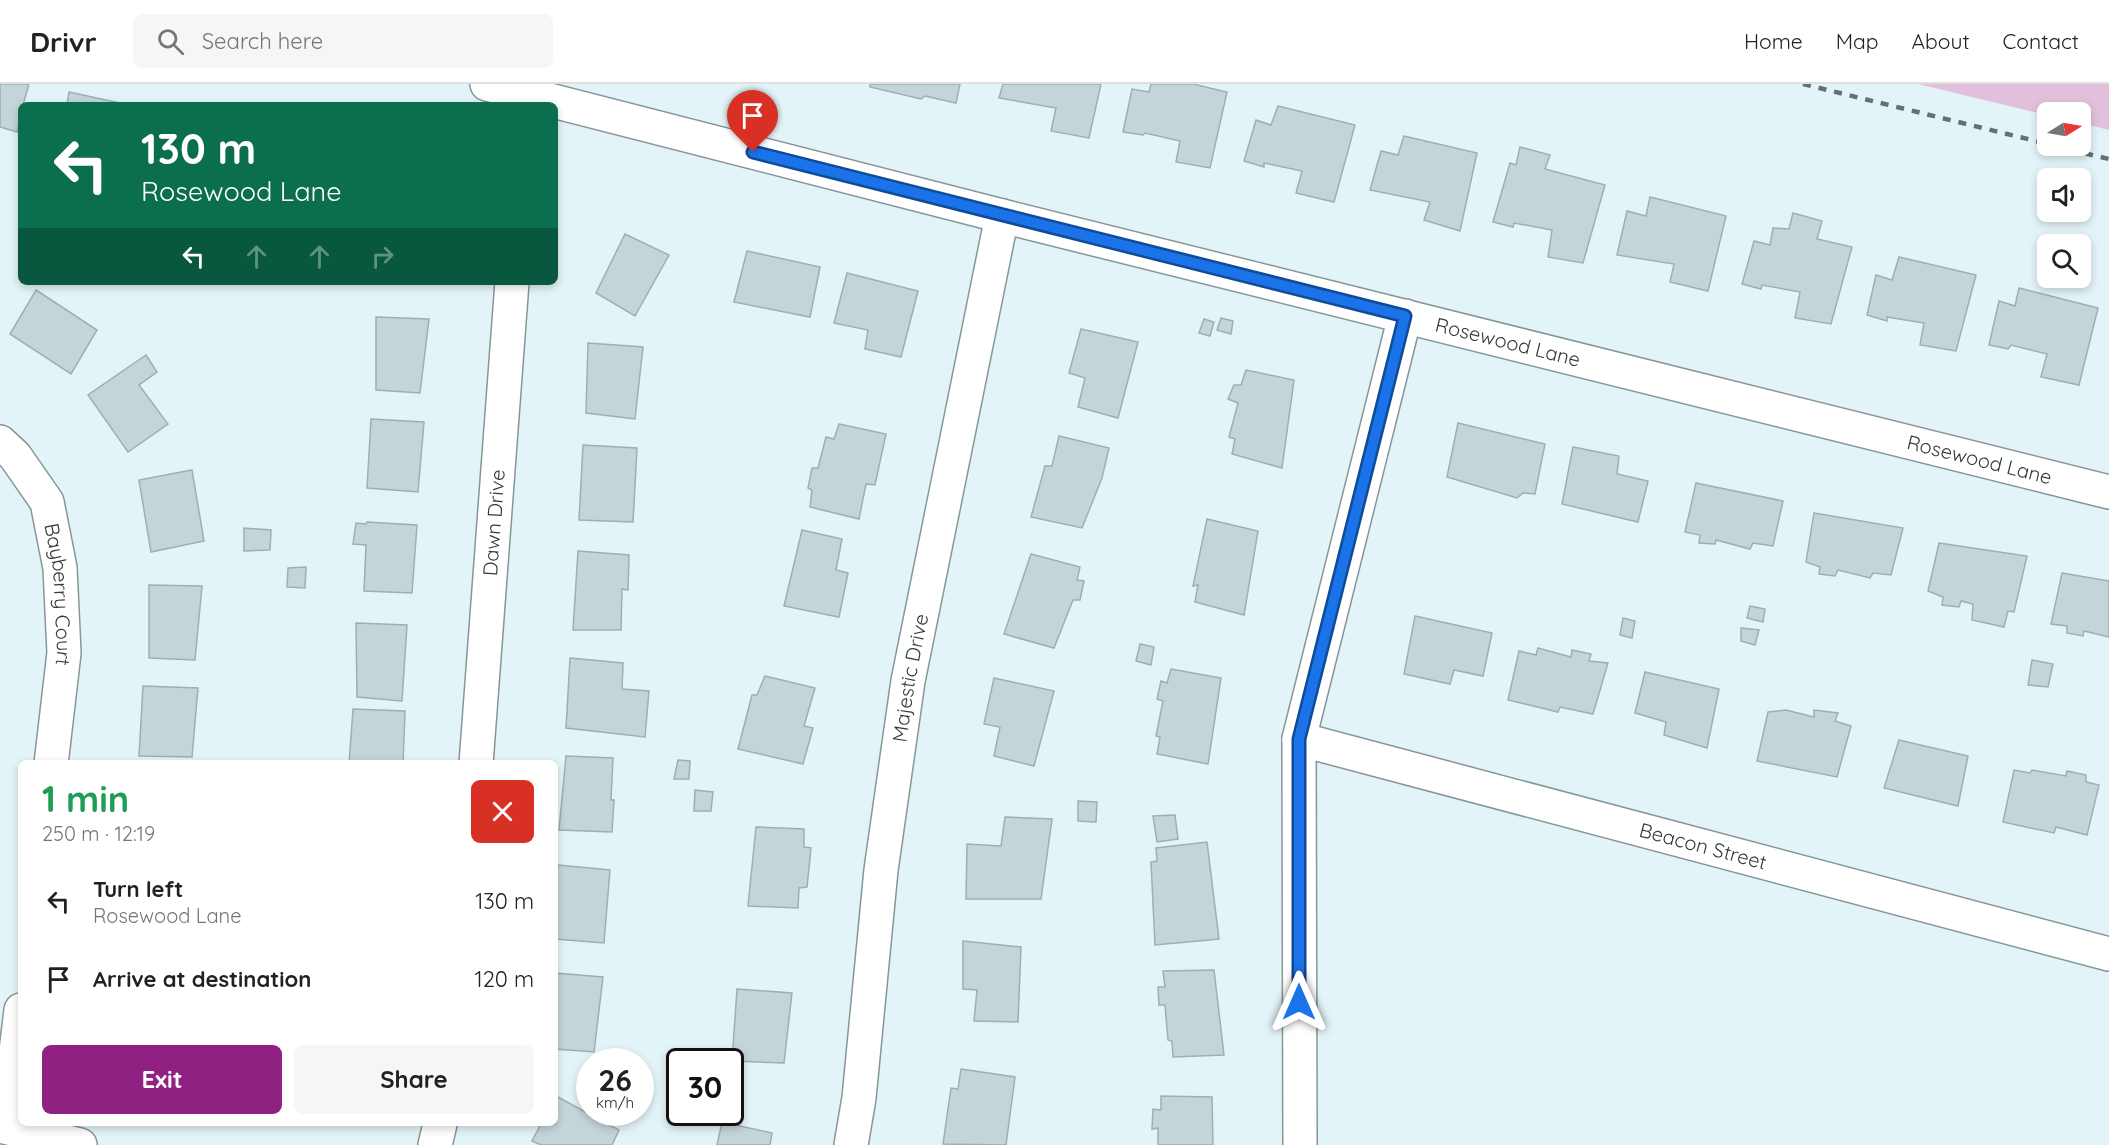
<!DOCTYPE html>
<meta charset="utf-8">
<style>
:root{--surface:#fff;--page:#f6f6f6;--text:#202124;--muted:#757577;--line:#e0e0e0;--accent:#902182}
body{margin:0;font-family:Quicksand,sans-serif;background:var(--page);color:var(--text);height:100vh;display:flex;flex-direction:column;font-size:22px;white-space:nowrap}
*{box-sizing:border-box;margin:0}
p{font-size:20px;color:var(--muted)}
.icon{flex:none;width:33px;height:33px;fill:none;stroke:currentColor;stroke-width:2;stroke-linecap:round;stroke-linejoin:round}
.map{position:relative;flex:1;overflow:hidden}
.side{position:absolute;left:18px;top:676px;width:540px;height:366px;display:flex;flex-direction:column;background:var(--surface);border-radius:9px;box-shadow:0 3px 9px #0003}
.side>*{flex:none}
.guide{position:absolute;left:18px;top:18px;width:540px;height:183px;border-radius:9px;box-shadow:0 3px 9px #0003;background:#0b6e4f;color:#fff;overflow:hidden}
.needle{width:39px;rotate:79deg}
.tools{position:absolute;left:2037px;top:18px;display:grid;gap:12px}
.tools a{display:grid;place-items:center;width:54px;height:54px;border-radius:9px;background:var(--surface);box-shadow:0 3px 9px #0003;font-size:30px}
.speed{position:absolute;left:576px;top:964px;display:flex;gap:12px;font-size:30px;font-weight:700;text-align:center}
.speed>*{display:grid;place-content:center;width:78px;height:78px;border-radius:50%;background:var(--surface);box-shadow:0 3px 9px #0003;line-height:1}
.speed small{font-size:15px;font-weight:400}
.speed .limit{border:3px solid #111;border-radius:9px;background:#fff;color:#111}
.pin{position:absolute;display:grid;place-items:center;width:51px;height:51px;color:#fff;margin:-62px -26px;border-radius:50% 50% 50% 0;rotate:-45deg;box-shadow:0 0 6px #0007}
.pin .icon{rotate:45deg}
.me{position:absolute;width:66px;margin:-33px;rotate:0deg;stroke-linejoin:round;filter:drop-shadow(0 0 4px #0008)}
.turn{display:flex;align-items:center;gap:21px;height:126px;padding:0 24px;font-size:27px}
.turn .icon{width:78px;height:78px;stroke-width:2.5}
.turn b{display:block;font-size:42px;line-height:51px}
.lanes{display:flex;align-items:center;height:57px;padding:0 24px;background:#0003;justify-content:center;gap:30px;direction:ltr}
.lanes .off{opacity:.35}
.round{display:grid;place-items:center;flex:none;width:63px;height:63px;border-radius:9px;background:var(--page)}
.headline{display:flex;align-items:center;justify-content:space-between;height:102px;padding:0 24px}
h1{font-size:36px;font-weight:800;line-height:45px;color:#1e9e55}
.button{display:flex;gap:12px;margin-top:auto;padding:12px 24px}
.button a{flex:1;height:69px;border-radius:9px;background:var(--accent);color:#fff;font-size:24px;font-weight:800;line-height:69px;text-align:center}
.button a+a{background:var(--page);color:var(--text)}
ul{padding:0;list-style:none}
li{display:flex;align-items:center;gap:18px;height:78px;padding:0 24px}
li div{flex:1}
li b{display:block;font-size:22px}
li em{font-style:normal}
header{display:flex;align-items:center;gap:36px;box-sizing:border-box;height:84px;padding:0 30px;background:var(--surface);border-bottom:2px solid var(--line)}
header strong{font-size:28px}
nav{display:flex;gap:33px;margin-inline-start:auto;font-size:21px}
.search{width:420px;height:54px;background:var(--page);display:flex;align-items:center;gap:15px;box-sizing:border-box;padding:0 21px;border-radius:9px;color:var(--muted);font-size:22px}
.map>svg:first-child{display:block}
.green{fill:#e2c0db}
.building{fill:#c4d5d9;stroke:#9eaeb2;stroke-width:1.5}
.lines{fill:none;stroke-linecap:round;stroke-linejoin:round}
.street-casing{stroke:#869699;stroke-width:36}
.street{stroke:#fff;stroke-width:33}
.rail{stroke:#656e71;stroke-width:4.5;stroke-dasharray:8 8;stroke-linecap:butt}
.route-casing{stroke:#114b97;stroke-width:15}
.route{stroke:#1a73e8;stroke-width:10}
.labels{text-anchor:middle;stroke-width:4.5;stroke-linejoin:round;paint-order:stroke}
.street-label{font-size:20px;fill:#333a3c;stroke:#fff}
</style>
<header>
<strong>Drivr</strong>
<div class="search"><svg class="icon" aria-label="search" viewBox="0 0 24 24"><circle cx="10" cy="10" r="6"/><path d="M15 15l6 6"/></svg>Search here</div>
<nav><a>Home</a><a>Map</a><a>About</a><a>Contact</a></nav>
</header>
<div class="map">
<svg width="2109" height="1061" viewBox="0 0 2109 1061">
<rect width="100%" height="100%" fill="#e3f4f8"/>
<!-- green -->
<path class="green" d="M1918 0H2109V46L2081 39 2080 28H2048L2047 31Z"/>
<!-- building -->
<g class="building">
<path d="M0 0H29L23 21H21V31L17 48 0 43Z"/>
<path d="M870 0H960L956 19 925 12 921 15 870 3Z"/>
<path d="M1003 0H1101L1089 54 1051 47 1056 24 999 14Z"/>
<path d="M1151 0H1193L1227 8 1210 84 1176 78 1180 57 1145 49 1143 51 1123 48 1132 5 1149 8Z"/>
<path d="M69 8 129 21H67Z"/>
<path d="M1278 22 1355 41 1334 118 1296 109 1302 87 1264 79V83L1244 77 1256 36 1271 41Z"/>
<path d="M1404 52 1477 69 1460 147 1424 136 1430 118 1370 106 1381 67 1398 71Z"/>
<path d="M1520 63 1550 71 1545 85 1605 101 1583 179 1548 173 1552 146 1514 139 1513 143 1493 138 1510 79 1516 81Z"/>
<path d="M1650 113 1726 132 1708 207 1670 198 1674 180 1617 171 1627 127 1646 132Z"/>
<path d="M1793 129 1822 137 1817 155 1852 163 1831 240 1795 234 1800 208 1762 201 1761 205 1742 200 1754 157 1770 161 1773 144 1789 145Z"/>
<path d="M625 150 669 171 635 232 596 209Z"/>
<path d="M747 167 820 183 810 233 734 218Z"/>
<path d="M1899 173 1976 191 1956 267 1920 261 1924 239 1887 233V237L1867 231 1876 191 1892 196Z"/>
<path d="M847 189 918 207 901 273 865 265 868 246 834 239Z"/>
<path d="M2019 204 2098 224 2079 301 2041 293 2047 270 2011 261 2008 265 1989 261 1999 217 2015 222Z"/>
<path d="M36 206 97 246 71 290 10 250Z"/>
<path d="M376 233 429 235 420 309 376 306Z"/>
<path d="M1221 234 1233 237 1231 250 1217 246Z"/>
<path d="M1204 235 1214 238 1210 252 1199 249Z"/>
<path d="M1081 245 1138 258 1118 334 1078 323 1085 294 1069 289Z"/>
<path d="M588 259 643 263 635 335 586 329Z"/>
<path d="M146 271 157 288 139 301 168 340 128 368 88 311Z"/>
<path d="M1246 286 1294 296 1282 384 1232 370 1235 355 1229 353 1238 319 1228 315 1234 301H1241Z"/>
<path d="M371 335 424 338 418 408 367 404Z"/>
<path d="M1458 339 1545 360 1535 410 1523 409 1517 414 1447 393Z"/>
<path d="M839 340 886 350 875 401 866 400 859 435 810 423 812 406 808 404 812 384H818L826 353 834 355Z"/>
<path d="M1059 352 1109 364 1102 394 1082 444 1031 433 1045 382H1052Z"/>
<path d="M583 361 637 364 633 438 579 436Z"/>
<path d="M1573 363 1619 372 1617 390 1648 397 1638 438 1562 420Z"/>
<path d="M192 386 204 457 151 468 139 396Z"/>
<path d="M1696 399 1783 417 1773 462 1753 459 1750 465 1716 456 1715 460 1699 459 1700 451 1685 448Z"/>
<path d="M1814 429 1903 444 1891 491 1873 489 1870 494 1838 486 1835 492 1819 490 1820 483 1806 478Z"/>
<path d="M1207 435 1258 447 1244 531 1195 518 1198 501 1193 502Z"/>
<path d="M367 438 417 441 412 509 364 507 366 461 353 460 356 439 366 440Z"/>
<path d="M244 444 271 446 270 466 244 467Z"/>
<path d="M802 446 842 455 836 486 848 489 839 533 784 522Z"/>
<path d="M1939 459 2027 472 2014 528 2008 527 2004 543 1972 536 1973 520 1961 517 1959 523 1942 521 1943 513 1928 507Z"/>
<path d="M578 467 629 471 628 506 622 505 621 546H573Z"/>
<path d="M1031 470 1080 483 1077 496 1084 497 1080 516H1073L1054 564 1004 550Z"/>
<path d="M306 483 305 504 287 503 288 484Z"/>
<path d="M2062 489 2109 497V553L2084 547 2083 552 2067 549V542L2051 540Z"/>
<path d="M149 501 202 502 195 576 149 574Z"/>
<path d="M1750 522 1765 525 1763 538 1747 534Z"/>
<path d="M1415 532 1492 549 1483 592 1454 586 1450 600 1404 590Z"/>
<path d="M1623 534 1635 537 1632 554 1620 551Z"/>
<path d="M356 539 407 541 402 617 357 613Z"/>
<path d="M1741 544 1759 546 1755 561 1741 557Z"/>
<path d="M1140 560 1154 563 1151 581 1136 577Z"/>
<path d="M1538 564 1571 573 1572 566 1591 570 1589 577 1608 579 1593 630 1560 623 1558 628 1508 616 1519 567 1536 571Z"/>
<path d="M570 574 623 579 622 605 649 607 645 653 566 644Z"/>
<path d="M2032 576 2053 580 2048 603 2028 601Z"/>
<path d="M1171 585 1221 594 1208 680 1157 670 1160 653 1156 652 1163 617 1157 615 1161 597 1167 599Z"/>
<path d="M1645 588 1719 605 1707 664 1664 651 1666 638 1635 629Z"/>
<path d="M765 592 815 604 804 642 813 644 803 680 738 665 752 611H757Z"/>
<path d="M994 594 1054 607 1034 682 994 672 1000 643 984 640Z"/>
<path d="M143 602 198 604 192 673 139 672Z"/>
<path d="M353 625 405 627 403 680H349Z"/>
<path d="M1786 626 1814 633V626L1838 629 1835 637 1851 642 1837 693 1757 677 1768 628Z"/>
<path d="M1899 656 1968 672 1958 722 1884 704Z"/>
<path d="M566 672 613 674 611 716H614L612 748 559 746Z"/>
<path d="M678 676 690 677 689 695H674Z"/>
<path d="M2014 686 2030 689 2032 686 2066 692 2067 687 2086 691V698L2099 701 2087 751 2056 743 2054 749 2003 738Z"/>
<path d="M695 706 713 708 711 727H694Z"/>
<path d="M1078 717 1097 718 1096 738 1078 737Z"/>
<path d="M1175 731 1178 755 1157 758 1153 732Z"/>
<path d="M1005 733 1052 735 1041 815H966L967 760 1001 762Z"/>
<path d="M756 743 804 745V763L811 764 807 803 799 804 798 824 748 822Z"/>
<path d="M1207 758 1219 855 1155 861 1151 778 1157 777 1156 764Z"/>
<path d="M558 781 610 786 604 859 555 855V815Z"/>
<path d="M963 857 1021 863 1018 938 974 937 977 906 963 905Z"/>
<path d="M1214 886 1224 971 1173 973 1172 957 1168 956 1165 921H1159L1158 903H1165L1163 887Z"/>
<path d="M555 889 603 893 594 968 555 965Z"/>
<path d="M737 905 792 909 784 979 732 977Z"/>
<path d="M709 976 734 978 732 1001 730 1000V978H709Z"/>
<path d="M961 985 1015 993 1006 1061 943 1060 951 1004 958 1005Z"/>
<path d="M556 1012 619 1046 612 1061H541L532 1057 541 1040H555Z"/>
<path d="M1161 1012 1212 1013 1213 1061H1158V1044L1152 1045 1153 1025 1161 1026Z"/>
<path d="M722 1038 772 1049 770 1061H717Z"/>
</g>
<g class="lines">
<!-- street casing -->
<g class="street-casing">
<g id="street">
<path id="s1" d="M487 0 1002 132 2109 408"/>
<path id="s2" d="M0 358 15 372 47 418 60 484 64 569 51 680"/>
<path id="s3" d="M1299 655 2109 870"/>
<path id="s4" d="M476 680 512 198"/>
<path d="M0 1042 80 1061"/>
<path d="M7 1043 21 926"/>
<path d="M435 1061 440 1040"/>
<path id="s5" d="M851 1061 859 1014 881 786 908 597 1002 132"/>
<path d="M1300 1061 1299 655 1405 232"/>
</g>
</g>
<!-- street -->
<use href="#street" class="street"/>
<!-- rail -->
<g class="rail">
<path d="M1803 0 2048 60"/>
<path d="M2054 62 2109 75"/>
</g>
</g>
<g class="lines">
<!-- route casing -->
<g class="route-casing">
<path id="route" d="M753 68 1405 232 1299 655V918"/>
</g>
<!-- route -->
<use href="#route" class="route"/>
</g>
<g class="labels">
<!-- street labels -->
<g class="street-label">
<text dy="7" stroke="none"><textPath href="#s1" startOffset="1053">Rosewood Lane</textPath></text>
<text dy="7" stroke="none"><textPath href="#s1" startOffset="1539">Rosewood Lane</textPath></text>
<text dy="7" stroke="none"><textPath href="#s4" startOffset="242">Dawn Drive</textPath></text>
<text dy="7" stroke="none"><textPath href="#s2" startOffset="170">Bayberry Court</textPath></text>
<text dy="7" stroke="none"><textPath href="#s5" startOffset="471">Majestic Drive</textPath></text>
<text dy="7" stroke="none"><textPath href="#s3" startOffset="418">Beacon Street</textPath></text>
</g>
</g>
</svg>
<div class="tools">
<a><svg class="needle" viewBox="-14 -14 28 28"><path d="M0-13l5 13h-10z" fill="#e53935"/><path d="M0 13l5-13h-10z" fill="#757577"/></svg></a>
<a><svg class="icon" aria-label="sound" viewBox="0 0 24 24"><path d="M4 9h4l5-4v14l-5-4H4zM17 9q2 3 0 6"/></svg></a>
<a><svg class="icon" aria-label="search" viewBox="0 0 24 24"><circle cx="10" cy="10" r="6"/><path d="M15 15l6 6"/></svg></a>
</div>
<div class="speed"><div>26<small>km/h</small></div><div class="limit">30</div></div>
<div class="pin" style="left:753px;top:68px;background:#d93025"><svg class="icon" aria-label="arrive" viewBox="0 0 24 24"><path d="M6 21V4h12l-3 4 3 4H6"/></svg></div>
<svg class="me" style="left:1299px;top:918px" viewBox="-20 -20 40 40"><path d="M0-17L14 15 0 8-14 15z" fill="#1a73e8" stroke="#fff" stroke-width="4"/></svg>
<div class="guide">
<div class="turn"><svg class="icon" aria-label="left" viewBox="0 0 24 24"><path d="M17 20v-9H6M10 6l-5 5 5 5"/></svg><div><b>130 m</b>Rosewood Lane</div></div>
<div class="lanes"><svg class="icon" aria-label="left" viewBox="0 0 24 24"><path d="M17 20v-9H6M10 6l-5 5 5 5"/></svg><svg class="icon off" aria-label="ahead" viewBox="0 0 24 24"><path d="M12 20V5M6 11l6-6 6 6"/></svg><svg class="icon off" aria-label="ahead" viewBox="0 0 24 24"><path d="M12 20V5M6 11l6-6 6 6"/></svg><svg class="icon off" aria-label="right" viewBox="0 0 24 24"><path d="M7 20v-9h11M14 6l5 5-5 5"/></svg></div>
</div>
<section class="side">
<div class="headline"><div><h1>1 min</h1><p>250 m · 12:19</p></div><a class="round" style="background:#d93025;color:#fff"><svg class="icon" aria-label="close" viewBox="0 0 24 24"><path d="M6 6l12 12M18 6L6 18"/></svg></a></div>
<ul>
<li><svg class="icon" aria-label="left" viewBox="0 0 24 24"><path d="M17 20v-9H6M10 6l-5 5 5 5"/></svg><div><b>Turn left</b><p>Rosewood Lane</p></div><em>130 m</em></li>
<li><svg class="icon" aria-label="arrive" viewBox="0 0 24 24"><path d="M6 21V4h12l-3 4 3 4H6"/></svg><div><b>Arrive at destination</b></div><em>120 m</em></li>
</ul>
<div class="button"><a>Exit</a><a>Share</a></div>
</section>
</div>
